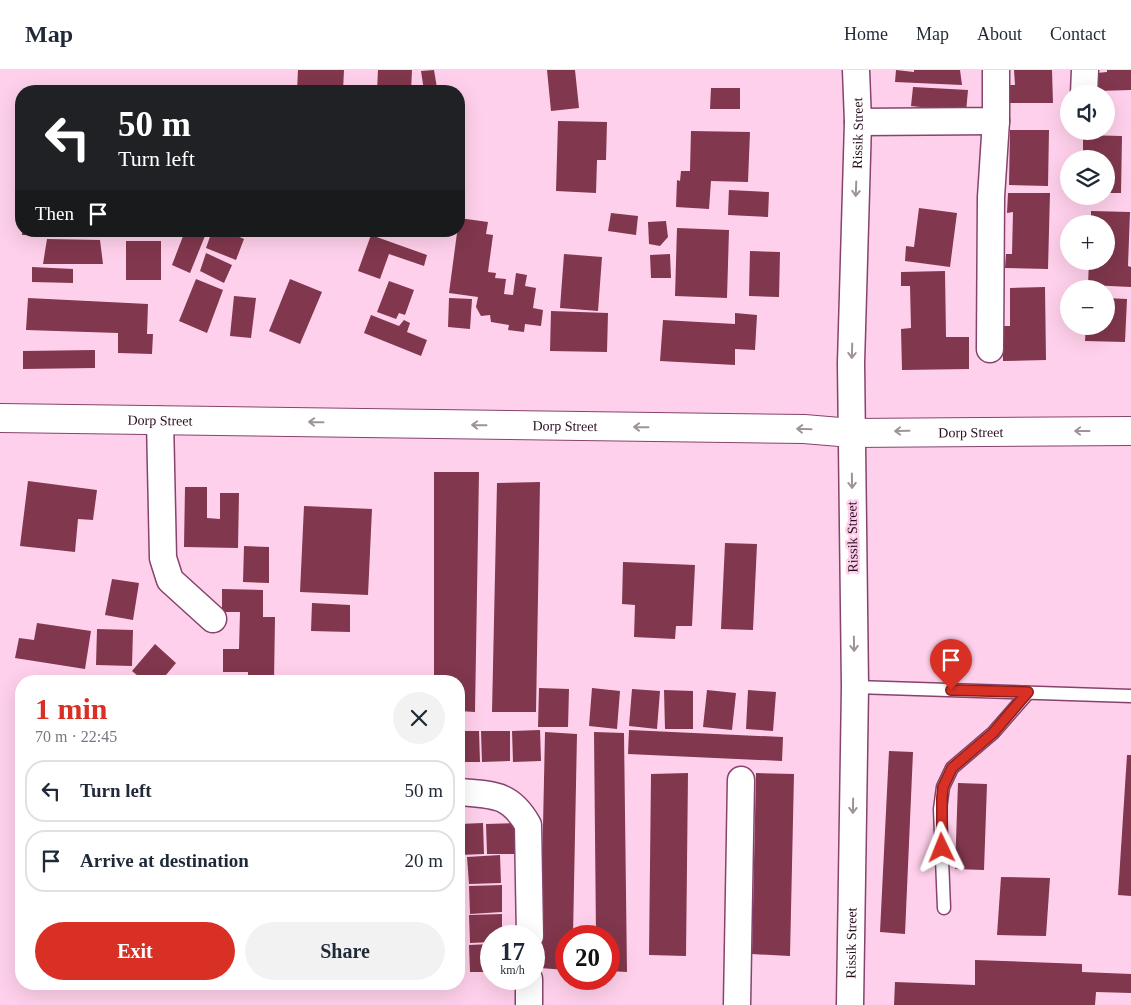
<!DOCTYPE html>
<meta charset="utf-8">
<style>
:root{--surface:#fff;--page:#f2f2f3;--text:#1f2937;--muted:#747a83;--line:#e0e1e3;--accent:#d93025}
body{margin:0;font-family:Georgia,serif;background:var(--page);color:var(--text);height:100vh;display:flex;flex-direction:column;font-size:19px;white-space:nowrap}
*{box-sizing:border-box;margin:0}
p{font-size:16px;color:var(--muted)}
.icon{flex:none;width:28px;height:28px;fill:none;stroke:currentColor;stroke-width:2;stroke-linecap:round;stroke-linejoin:round}
.map{position:relative;flex:1;overflow:hidden}
.sheet{position:absolute;left:15px;top:605px;width:450px;height:315px;display:flex;flex-direction:column;background:var(--surface);border-radius:20px;box-shadow:0 5px 20px #0002}
.sheet>*{flex:none}
.hud{position:absolute;left:15px;top:15px;width:450px;height:152px;border-radius:20px;box-shadow:0 5px 20px #0002;background:#202124;color:#fff;overflow:hidden}
.tools{position:absolute;left:1060px;top:15px;display:grid;gap:10px}
.tools a{display:grid;place-items:center;width:55px;height:55px;border-radius:50%;background:var(--surface);box-shadow:0 5px 20px #0002;font-size:25px}
.speed{position:absolute;left:480px;top:855px;display:flex;gap:10px;font-size:25px;font-weight:700;text-align:center}
.speed>*{display:grid;place-content:center;width:65px;height:65px;border-radius:50%;background:var(--surface);box-shadow:0 5px 20px #0002;line-height:1}
.speed small{font-size:12px;font-weight:400}
.speed .limit{border:8px solid #d22;background:#fff;color:#111}
.pin{position:absolute;display:grid;place-items:center;width:42px;height:42px;color:#fff;margin:-51px -21px;border-radius:50% 50% 50% 0;rotate:-45deg;box-shadow:0 0 5px #0007}
.pin .icon{rotate:45deg}
.me{position:absolute;width:55px;margin:-28px;rotate:358deg;stroke-linejoin:round;filter:drop-shadow(0 0 4px #0008)}
.turn{display:flex;align-items:center;gap:18px;height:105px;padding:0 20px;font-size:22px}
.turn .icon{width:65px;height:65px;stroke-width:2.5}
.turn b{display:block;font-size:35px;line-height:42px}
.then{display:flex;align-items:center;height:48px;padding:0 20px;background:#0003;gap:10px;font-size:19px}
.round{display:grid;place-items:center;flex:none;width:52px;height:52px;border-radius:26px;background:var(--page)}
.summary{display:flex;align-items:center;justify-content:space-between;height:85px;padding:0 20px}
h1{font-size:30px;font-weight:600;line-height:38px;color:var(--accent)}
.cta{display:flex;gap:10px;margin-top:auto;padding:10px 20px}
.cta a{flex:1;height:58px;border-radius:30px;background:var(--accent);color:#fff;font-size:20px;font-weight:600;line-height:58px;text-align:center}
.cta a+a{background:var(--page);color:var(--text)}
ul{padding:0;list-style:none}
li{display:flex;align-items:center;gap:15px;height:62px;margin:0 10px 8px;padding:0 10px;border:2px solid var(--line);border-radius:20px}
li div{flex:1}
li b{display:block;font-size:19px}
li em{font-style:normal}
header{display:flex;align-items:center;gap:30px;box-sizing:border-box;height:70px;padding:0 25px;background:var(--surface);border-bottom:1px solid var(--line)}
header strong{font-size:24px}
nav{display:flex;gap:28px;margin-inline-start:auto;font-size:18px}
.map>svg:first-child{display:block}
.building{fill:#81374d}
.lines{fill:none;stroke-linecap:round;stroke-linejoin:round}
.service-casing{stroke:#85436d;stroke-width:15}
.minor-casing{stroke:#85436d;stroke-width:29}
.tertiary-casing{stroke:#85436d;stroke-width:30}
.service{stroke:#fff;stroke-width:12}
.minor{stroke:#fff;stroke-width:26}
.tertiary{stroke:#fff;stroke-width:28}
.oneway{stroke:#9f939a}
.route-casing{stroke:#8d1f18;stroke-width:12}
.route{stroke:#d93025;stroke-width:9}
.labels{text-anchor:middle;stroke-width:5;stroke-linejoin:round;paint-order:stroke}
.street-label{font-size:14px;fill:#290e1f;stroke:#ffd0eb}
</style>
<header>
<strong>Map</strong>
<nav><a>Home</a><a>Map</a><a>About</a><a>Contact</a></nav>
</header>
<div class="map">
<svg width="1131" height="935" viewBox="0 0 1131 935">
<rect width="100%" height="100%" fill="#ffd0eb"/>
<!-- building -->
<g class="building">
<path d="M298 0H344L343 21H297Z"/>
<path d="M378 0H412L411 21H377Z"/>
<path d="M434 0 437 18 424 21 421 1Z"/>
<path d="M547 0H575L579 38 551 41Z"/>
<path d="M896 0 914 2V0H960L962 15 895 12Z"/>
<path d="M1014 0H1052L1053 33H1005V15H1015Z"/>
<path d="M1107 0H1131V20L1097 21V3L1107 2Z"/>
<path d="M913 17 968 20 966 42 911 36Z"/>
<path d="M711 18H740V39H710Z"/>
<path d="M558 51 607 52 606 90H597L596 123 556 121Z"/>
<path d="M1010 60H1049L1048 116 1009 115Z"/>
<path d="M691 61 750 62 748 112 711 111 709 139 676 137 677 110 680 111 681 101H690Z"/>
<path d="M1083 65 1122 66 1121 123H1106V89H1083Z"/>
<path d="M729 120 769 122 768 147 728 145Z"/>
<path d="M1008 123H1050L1048 199 1005 198 1006 184H1012L1013 142 1007 143Z"/>
<path d="M919 138 957 143 950 197 905 191 906 176 914 177Z"/>
<path d="M1091 141 1130 142 1128 196 1131 197V217L1088 215 1089 191H1106V154H1091Z"/>
<path d="M611 143 638 146 636 165 608 161Z"/>
<path d="M459 148 488 152 486 164 493 165 488 202 496 203 495 208 506 209 504 224 513 225 516 203 527 205 525 216 536 218 533 238 543 240 541 256 525 254 524 262 508 260 509 255 491 252 490 245 481 246 476 237 478 227 449 223Z"/>
<path d="M666 151 668 167 660 176 649 174 648 152Z"/>
<path d="M677 158 729 160 727 228 675 226Z"/>
<path d="M22 161H122V166L22 165Z"/>
<path d="M185 161H207L190 203 172 195Z"/>
<path d="M212 161H226L244 169 236 190 206 178Z"/>
<path d="M371 165 427 185 424 196 389 184 380 209 358 201Z"/>
<path d="M47 169 100 170 103 194H43Z"/>
<rect x="126" y="171" width="35" height="39"/>
<path d="M750 181 780 182 779 227 749 226Z"/>
<path d="M206 183 232 195 224 213 200 201Z"/>
<path d="M564 184 602 187 598 241 560 238Z"/>
<path d="M670 184 671 208H651L650 185Z"/>
<path d="M32 197 73 199V213L32 212Z"/>
<path d="M945 201 946 267H969V299L902 300 901 259 911 258 910 216H901V202Z"/>
<path d="M196 209 223 220 207 263 179 251Z"/>
<path d="M290 209 322 222 300 274 269 261Z"/>
<path d="M389 211 414 220 405 245 399 243 396 249 377 242Z"/>
<path d="M1045 217 1046 290 1003 291V256H1010V218Z"/>
<path d="M234 226 256 228 251 268 230 266Z"/>
<path d="M28 228 148 234 147 264H153L152 284 118 283V263L26 260Z"/>
<path d="M449 228 472 229 470 259 448 257Z"/>
<path d="M1106 228 1127 229 1125 272 1085 271 1086 256H1106Z"/>
<path d="M551 241 608 243 607 282 550 281Z"/>
<path d="M735 243 757 245 755 280 735 279V295L660 291 663 250 735 254Z"/>
<path d="M371 245 399 256 404 250 410 253 407 262 427 270 421 286 364 263Z"/>
<path d="M95 280V298L23 299V281Z"/>
<path d="M434 402H479L475 642 459 641V611H434Z"/>
<path d="M28 411 97 420 93 450 78 449 75 482 20 476Z"/>
<path d="M540 412 536 642H492L497 413Z"/>
<path d="M185 417H207V448L220 449V423H239L238 478 184 477Z"/>
<path d="M304 436 372 439 368 525 300 522Z"/>
<path d="M725 473 757 474 753 560 721 559Z"/>
<path d="M244 476 269 477V513L243 512Z"/>
<path d="M623 492 695 495 692 556H676L675 569 634 567 635 535 622 534Z"/>
<path d="M112 509 139 513 133 550 105 545Z"/>
<path d="M222 519 263 520V547H275L274 611H248V602H223V579H239L240 542H222Z"/>
<path d="M312 533 350 535V562L311 561Z"/>
<path d="M37 553 91 561 85 599 15 588 19 568 34 570Z"/>
<path d="M97 559 133 560 132 596 96 595Z"/>
<path d="M155 574 176 593 161 611H144L132 601Z"/>
<path d="M284 605 400 606V611H284Z"/>
<path d="M539 618 569 619 568 657H538Z"/>
<path d="M592 618 620 621 617 659 589 656Z"/>
<path d="M632 619 660 621 657 659 629 656Z"/>
<path d="M664 620 693 621V659H665Z"/>
<path d="M707 620 736 623 732 660 703 657Z"/>
<path d="M748 620 776 622 773 661 746 659Z"/>
<path d="M540 660 541 691 513 692 512 661Z"/>
<path d="M629 660 783 667 782 691 628 684Z"/>
<path d="M459 661H479L480 692H459Z"/>
<path d="M481 661H510V691L482 692Z"/>
<path d="M545 662 577 664 573 866H566V900L540 898Z"/>
<path d="M594 662 624 663 627 902 609 901V866H596Z"/>
<path d="M889 681 913 682 905 864 880 862Z"/>
<path d="M1127 685H1131V826L1118 825Z"/>
<path d="M688 703 686 886 649 885 651 704Z"/>
<path d="M756 703 794 704 790 886 752 884Z"/>
<path d="M958 713 987 714 984 800 955 799Z"/>
<path d="M483 753 484 784 459 785V754Z"/>
<path d="M515 753V784H487L486 754Z"/>
<path d="M500 785 501 813 469 814 467 787Z"/>
<path d="M1001 807 1050 808 1046 866 997 865Z"/>
<path d="M502 815V842L470 844 469 816Z"/>
<path d="M502 844V866H491V872L470 873 469 845Z"/>
<path d="M491 874V902H470L469 875Z"/>
<path d="M975 890 1082 894V902L1131 904V923L1096 922 1095 935H894L895 912 975 915Z"/>
</g>
<g class="lines">
<!-- service casing -->
<g class="service-casing">
<g id="service">
<path d="M855 617 1131 626"/>
<path d="M944 838 940 739 943 717 952 698 993 663 1028 623"/>
</g>
</g>
<!-- minor casing -->
<g class="minor-casing">
<g id="minor">
<path d="M1084 24 1085 0"/>
<path d="M858 52 996 51V0"/>
<path d="M990 279 991 127 996 51"/>
<path d="M160 350 163 488 170 510 213 549"/>
<path d="M459 722C493 725 510 723 528 755L530 866"/>
<path d="M529 935V909"/>
<path d="M737 935 741 710"/>
<path id="s1" d="M850 935 855 617 851 293 858 52 856 0"/>
</g>
</g>
<!-- tertiary casing -->
<g class="tertiary-casing">
<g id="tertiary">
<path id="s2" d="M0 348 804 359 852 363 1131 361"/>
</g>
</g>
<!-- service -->
<use href="#service" class="service"/>
<!-- minor -->
<use href="#minor" class="minor"/>
<!-- tertiary -->
<use href="#tertiary" class="tertiary"/>
</g>
<!-- one-way arrows -->
<defs><path id="oneway-shaft" d="M-6 0H5M1.5-3L5.5 0L1.5 3" fill="none" stroke-width="1.6" stroke-linecap="round" stroke-linejoin="round" transform="scale(1.25)"/></defs>
<g class="oneway">
<use href="#oneway-shaft" transform="translate(856 119) rotate(92)"/>
<use href="#oneway-shaft" transform="translate(852 281) rotate(92)"/>
<use href="#oneway-shaft" transform="translate(316 352) rotate(-179)"/>
<use href="#oneway-shaft" transform="translate(479 355) rotate(-179)"/>
<use href="#oneway-shaft" transform="translate(641 357) rotate(-179)"/>
<use href="#oneway-shaft" transform="translate(804 359) rotate(-178)"/>
<use href="#oneway-shaft" transform="translate(902 361) rotate(179)"/>
<use href="#oneway-shaft" transform="translate(1082 361) rotate(-180)"/>
<use href="#oneway-shaft" transform="translate(852 411) rotate(89)"/>
<use href="#oneway-shaft" transform="translate(854 574) rotate(89)"/>
<use href="#oneway-shaft" transform="translate(853 736) rotate(91)"/>
</g>
<g class="lines">
<!-- route casing -->
<g class="route-casing">
<path id="route" d="M942 778V728L943 717 952 698 993 663 1028 622 951 620"/>
</g>
<!-- route -->
<use href="#route" class="route"/>
</g>
<g class="labels">
<!-- street labels -->
<g class="street-label">
<text dy="5" stroke="none"><textPath href="#s1" startOffset="872">Rissik Street</textPath></text>
<text dy="5" stroke="none"><textPath href="#s2" startOffset="160">Dorp Street</textPath></text>
<text dy="5" stroke="none"><textPath href="#s2" startOffset="565">Dorp Street</textPath></text>
<text dy="5" stroke="none"><textPath href="#s2" startOffset="971">Dorp Street</textPath></text>
<text transform="translate(852 467) rotate(-91)" y="5">Rissik Street</text>
<text dy="5" stroke="none"><textPath href="#s1" startOffset="62">Rissik Street</textPath></text>
</g>
</g>
</svg>
<div class="tools">
<a><svg class="icon" aria-label="sound" viewBox="0 0 24 24"><path d="M4 9h4l5-4v14l-5-4H4zM17 9q2 3 0 6"/></svg></a>
<a><svg class="icon" aria-label="layers" viewBox="0 0 24 24"><path d="M12 4l9 5-9 5-9-5zM3 14l9 5 9-5"/></svg></a>
<a>+</a>
<a>−</a>
</div>
<div class="speed"><div>17<small>km/h</small></div><div class="limit">20</div></div>
<div class="pin" style="left:951px;top:620px;background:#d93025"><svg class="icon" aria-label="arrive" viewBox="0 0 24 24"><path d="M6 21V4h12l-3 4 3 4H6"/></svg></div>
<svg class="me" style="left:942px;top:778px" viewBox="-20 -20 40 40"><path d="M0-17L14 15 0 8-14 15z" fill="#d93025" stroke="#fff" stroke-width="4"/></svg>
<div class="hud">
<div class="turn"><svg class="icon" aria-label="left" viewBox="0 0 24 24"><path d="M17 20v-9H6M10 6l-5 5 5 5"/></svg><div><b>50 m</b>Turn left</div></div>
<div class="then">Then<svg class="icon" aria-label="arrive" viewBox="0 0 24 24"><path d="M6 21V4h12l-3 4 3 4H6"/></svg></div>
</div>
<section class="sheet">
<div class="summary"><div><h1>1 min</h1><p>70 m · 22:45</p></div><a class="round"><svg class="icon" aria-label="close" viewBox="0 0 24 24"><path d="M6 6l12 12M18 6L6 18"/></svg></a></div>
<ul>
<li><svg class="icon" aria-label="left" viewBox="0 0 24 24"><path d="M17 20v-9H6M10 6l-5 5 5 5"/></svg><div><b>Turn left</b></div><em>50 m</em></li>
<li><svg class="icon" aria-label="arrive" viewBox="0 0 24 24"><path d="M6 21V4h12l-3 4 3 4H6"/></svg><div><b>Arrive at destination</b></div><em>20 m</em></li>
</ul>
<div class="cta"><a>Exit</a><a>Share</a></div>
</section>
</div>
